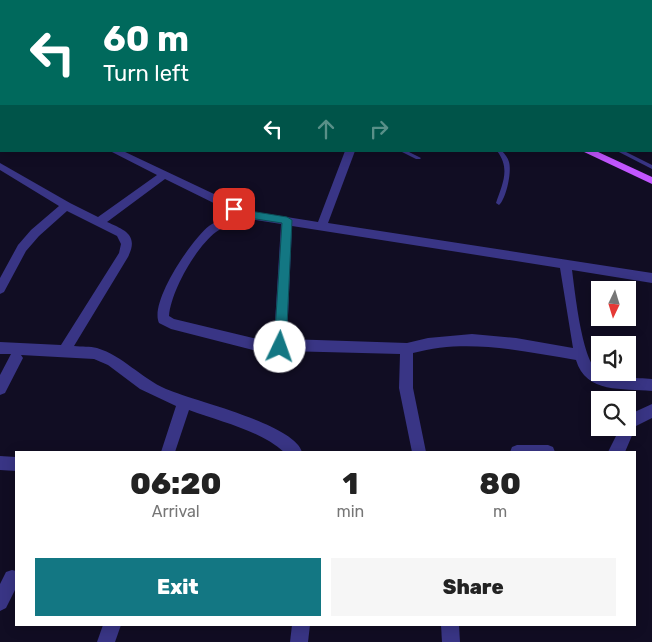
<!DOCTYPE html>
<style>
:root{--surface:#fff;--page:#f6f6f6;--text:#222;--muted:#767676;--accent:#137783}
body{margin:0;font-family:Rubik,sans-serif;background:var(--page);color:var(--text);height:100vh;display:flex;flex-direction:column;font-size:19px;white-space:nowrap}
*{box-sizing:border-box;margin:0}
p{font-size:16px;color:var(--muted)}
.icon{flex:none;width:28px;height:28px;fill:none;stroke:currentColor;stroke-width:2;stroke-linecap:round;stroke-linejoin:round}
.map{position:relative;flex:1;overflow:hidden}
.panel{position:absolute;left:15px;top:451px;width:621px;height:175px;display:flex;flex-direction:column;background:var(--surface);border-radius:0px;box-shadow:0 2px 12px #0003}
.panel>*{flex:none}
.hud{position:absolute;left:0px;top:0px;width:652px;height:152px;box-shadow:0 2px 12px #0003;background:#00695c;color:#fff;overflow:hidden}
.needle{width:32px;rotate:184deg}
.fabs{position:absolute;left:591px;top:281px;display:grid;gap:10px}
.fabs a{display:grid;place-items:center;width:45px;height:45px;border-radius:0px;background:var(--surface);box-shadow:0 2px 12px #0003;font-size:25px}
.pin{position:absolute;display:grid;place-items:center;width:42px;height:42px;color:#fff;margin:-21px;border-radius:10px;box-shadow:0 2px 8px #0006}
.me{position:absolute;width:55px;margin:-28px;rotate:3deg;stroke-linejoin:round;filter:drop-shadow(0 0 4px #0008)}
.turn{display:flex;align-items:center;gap:18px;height:105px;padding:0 20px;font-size:22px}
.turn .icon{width:65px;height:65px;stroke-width:2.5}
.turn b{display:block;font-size:35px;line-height:42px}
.lanes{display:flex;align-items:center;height:48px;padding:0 20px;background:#0003;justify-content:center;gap:25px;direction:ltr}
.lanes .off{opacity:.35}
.eta{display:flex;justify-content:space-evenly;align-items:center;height:85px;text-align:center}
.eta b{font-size:30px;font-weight:800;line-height:35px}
.cta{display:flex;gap:10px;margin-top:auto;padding:10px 20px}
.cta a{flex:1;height:58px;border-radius:0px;background:var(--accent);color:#fff;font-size:20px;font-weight:800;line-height:58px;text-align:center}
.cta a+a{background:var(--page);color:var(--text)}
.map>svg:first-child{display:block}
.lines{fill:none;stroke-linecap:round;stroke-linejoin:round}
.lane{fill:#393585;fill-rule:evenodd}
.street{fill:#393585;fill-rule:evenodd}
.primary{fill:#c256ff;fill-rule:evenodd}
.route{fill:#137783;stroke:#0c4d55}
</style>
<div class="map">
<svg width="652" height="642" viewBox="0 0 652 642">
<rect width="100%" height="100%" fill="#110d23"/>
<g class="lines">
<!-- lane -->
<g class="lane">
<path d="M351 0H355L356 1H352Z"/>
<path d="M365 0H370L371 1H367Z"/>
<rect x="651" y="147" width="1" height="4"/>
<path d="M400 151H407L421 158 420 159H416Z"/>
<path d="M497 151H502C505 154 508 158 509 162 512 172 506 199 499 205L496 203C502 184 511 169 497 151Z"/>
<path d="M617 151H624L652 165V169Z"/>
</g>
<!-- street -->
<g class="street">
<rect x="91" y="0" width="8" height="1"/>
<rect x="241" y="0" width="6" height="1"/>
<rect x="426" y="0" width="6" height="1"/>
<rect x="525" y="0" width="6" height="1"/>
<rect x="612" y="0" width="7" height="1"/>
<rect x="651" y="6" width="1" height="4"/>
<rect x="651" y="27" width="1" height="4"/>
<path d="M0 103 1 104V110L0 109Z"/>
<rect x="0" y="123" width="1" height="6"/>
<path d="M110 151H123L250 211 318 222 345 151H355L328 223 652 273V283L572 270C575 291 582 363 599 372 614 380 636 377 652 379V391C623 388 586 394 576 360 522 351 467 338 413 353V388L426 452H412L399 388 400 354 285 351 280 353 275 350H253L171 329 159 323C149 302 192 239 209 226 217 220 228 218 238 215L165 179 107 222C125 230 139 235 128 257L74 346C82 347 90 346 97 348 123 356 141 378 166 389 194 401 294 424 302 452H284C259 430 221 422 189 410L175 452H161L176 406 140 389 108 365 94 359 21 355 23 358 5 393 0 395V375L11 354H0V342L61 345 119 253 121 244 117 236 67 211 39 236 26 251 4 292 0 294V278L18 245 31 230 59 206 0 170V163L70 203 98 217 157 175ZM249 219 281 224 274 339 253 338 174 319 169 316C171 291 196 247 216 232 226 225 238 222 249 219ZM292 226 560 268 573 348 516 338 472 334 428 338 407 343 287 339Z"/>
<path d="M652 404V418L636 426 625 452H608L620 428H628V415Z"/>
<path d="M517 445H548L553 447 555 452H510L512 447Z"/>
<path d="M0 456 16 457V471L0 470Z"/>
<path d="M12 570 16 571V588L6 608 0 611V584L6 572Z"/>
<path d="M103 625H121L115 642H97Z"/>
<path d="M292 625H310L308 642H290Z"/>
<path d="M441 625H459L460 642H442Z"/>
</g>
<!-- primary -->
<g class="primary">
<rect x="338" y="0" width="7" height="1"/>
<rect x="380" y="0" width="8" height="1"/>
<rect x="651" y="135" width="1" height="6"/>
<path d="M582 151H596L652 177V184Z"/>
</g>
</g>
<!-- route -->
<path class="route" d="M234 206 250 211 287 217 292 220 286 347 284 350 280 352 276 350 274 347 282 223 249 218 231 212 229 209Z"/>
</svg>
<div class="fabs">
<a><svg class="needle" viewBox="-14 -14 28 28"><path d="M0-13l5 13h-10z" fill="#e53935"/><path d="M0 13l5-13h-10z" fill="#767676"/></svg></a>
<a><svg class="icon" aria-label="sound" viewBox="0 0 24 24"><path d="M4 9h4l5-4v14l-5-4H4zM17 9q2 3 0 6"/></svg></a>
<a><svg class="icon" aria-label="search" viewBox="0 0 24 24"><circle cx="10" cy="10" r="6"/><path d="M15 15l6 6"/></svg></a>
</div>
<div class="pin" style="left:234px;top:209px;background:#d93025"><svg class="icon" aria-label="arrive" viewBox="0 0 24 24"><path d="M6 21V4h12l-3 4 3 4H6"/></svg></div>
<svg class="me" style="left:280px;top:347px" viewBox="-20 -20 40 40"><circle r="19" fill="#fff"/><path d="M0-13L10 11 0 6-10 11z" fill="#137783"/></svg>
<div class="hud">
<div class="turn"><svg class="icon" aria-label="left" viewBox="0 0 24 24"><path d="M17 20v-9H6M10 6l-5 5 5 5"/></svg><div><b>60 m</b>Turn left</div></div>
<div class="lanes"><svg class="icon" aria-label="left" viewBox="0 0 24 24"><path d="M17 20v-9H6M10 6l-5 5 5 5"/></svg><svg class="icon off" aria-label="ahead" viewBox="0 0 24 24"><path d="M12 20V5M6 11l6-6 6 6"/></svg><svg class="icon off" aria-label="right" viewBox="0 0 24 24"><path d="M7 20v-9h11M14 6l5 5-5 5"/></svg></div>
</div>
<section class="panel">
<div class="eta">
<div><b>06:20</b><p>Arrival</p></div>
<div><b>1</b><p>min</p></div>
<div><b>80</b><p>m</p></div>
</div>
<div class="cta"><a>Exit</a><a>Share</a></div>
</section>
</div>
